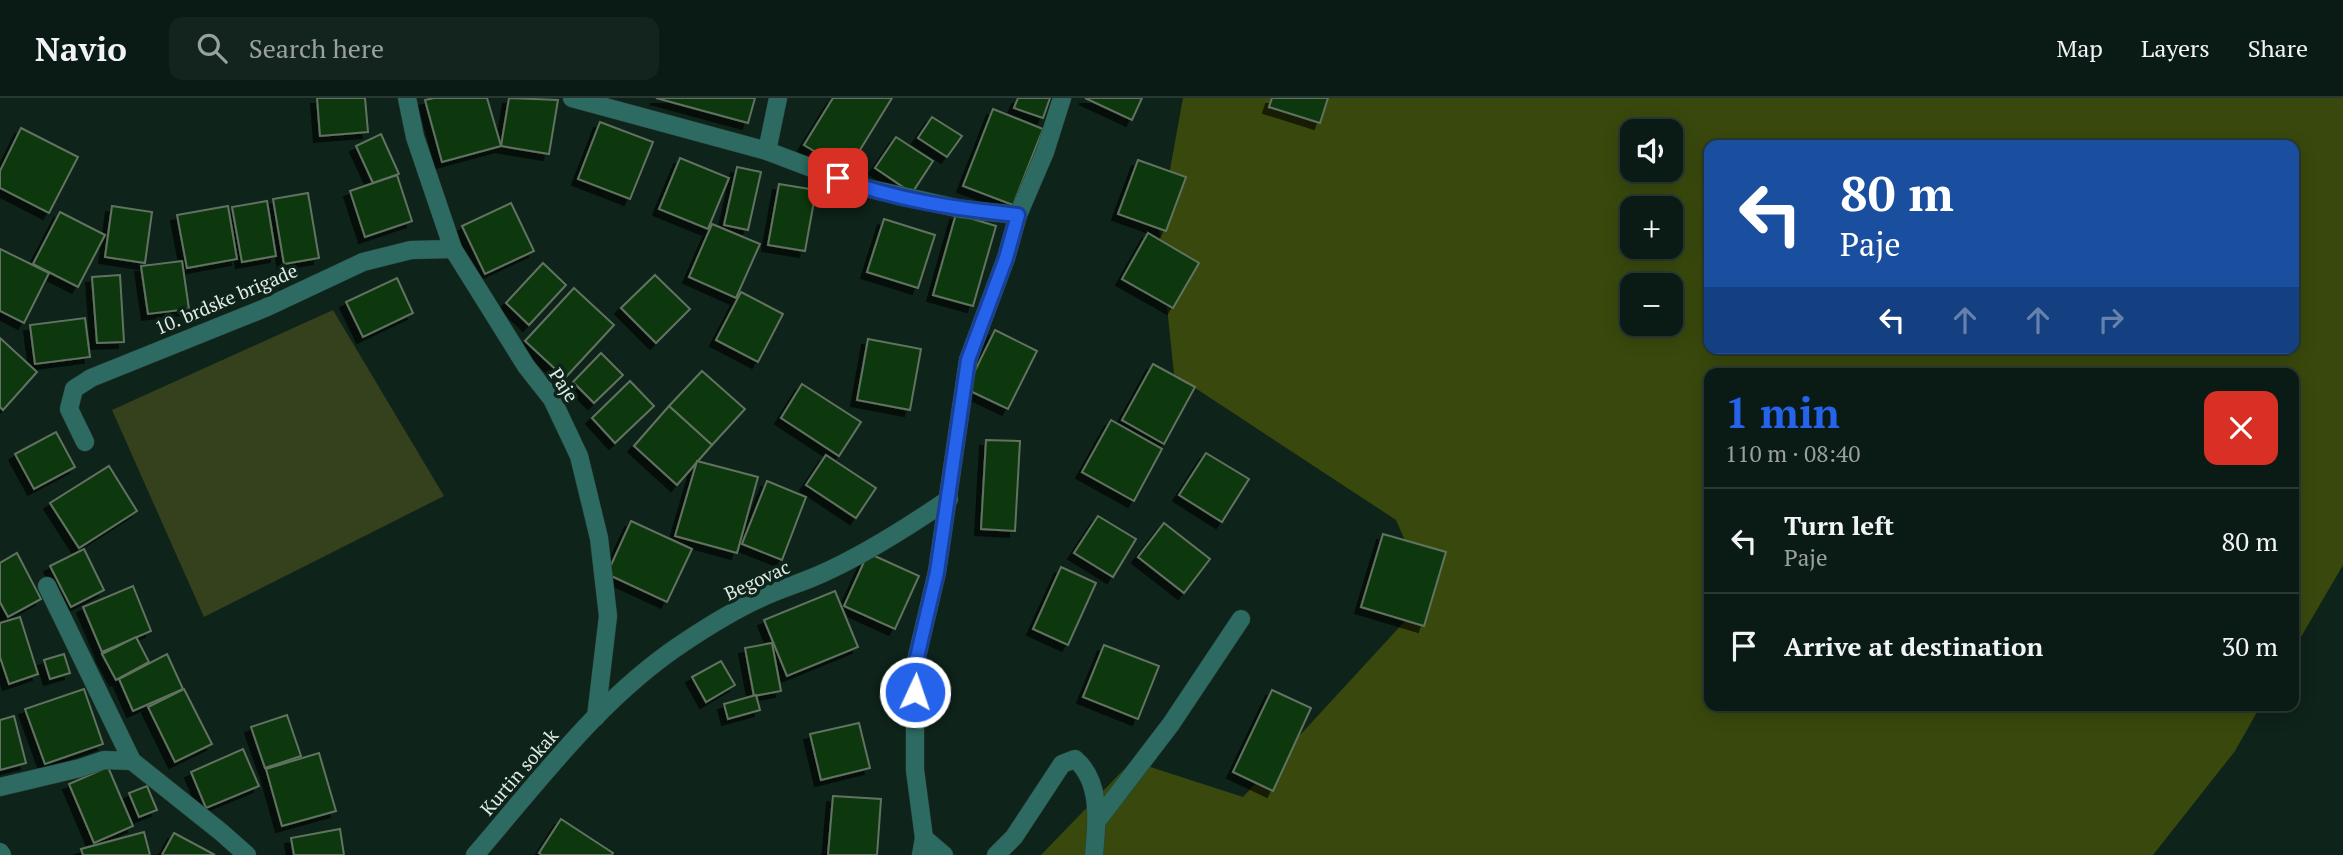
<!DOCTYPE html>
<meta charset="utf-8">
<style>
:root{--surface:#0a1a14;--page:#13231d;--text:#f1f3f6;--muted:#99a1a0;--line:#2a3834;--accent:#2563eb}
body{margin:0;font-family:"PT Serif",serif;background:var(--page);color:var(--text);height:100vh;display:flex;flex-direction:column;font-size:26px;white-space:nowrap}
*{box-sizing:border-box;margin:0}
p{font-size:23px;color:var(--muted)}
.icon{flex:none;width:38px;height:38px;fill:none;stroke:currentColor;stroke-width:2;stroke-linecap:round;stroke-linejoin:round}
.map{position:relative;flex:1;overflow:hidden}
.sheet{position:absolute;left:1704px;top:270px;width:595px;height:343px;display:flex;flex-direction:column;background:var(--surface);border-radius:14px;box-shadow:0 4px 18px #0003,0 0 0 2px var(--line)}
.sheet>*{flex:none}
.hud{position:absolute;left:1704px;top:42px;width:595px;height:214px;border-radius:14px;box-shadow:0 4px 18px #0003,0 0 0 2px var(--line);background:#1a4fa0;color:#fff;overflow:hidden}
.buttons{position:absolute;left:1620px;top:21px;display:grid;gap:14px}
.buttons a{display:grid;place-items:center;width:63px;height:63px;border-radius:14px;background:var(--surface);box-shadow:0 4px 18px #0003,0 0 0 2px var(--line);font-size:35px}
.pin{position:absolute;display:grid;place-items:center;width:60px;height:60px;color:#fff;margin:-30px;border-radius:14px;box-shadow:0 4px 10px #0006}
.me{position:absolute;width:77px;margin:-38px;rotate:3deg;stroke-linejoin:round;filter:drop-shadow(0 0 5px #0008)}
.turn{display:flex;align-items:center;gap:24px;height:147px;padding:0 21px;font-size:32px}
.turn .icon{width:91px;height:91px;stroke-width:2.5}
.turn b{display:block;font-size:49px;line-height:60px}
.lanes{display:flex;align-items:center;height:66px;padding:0 21px;background:#0003;justify-content:center;gap:35px;direction:ltr}
.lanes .off{opacity:.35}
.round{display:grid;place-items:center;flex:none;width:74px;height:74px;border-radius:14px;background:var(--page)}
.overview{display:flex;align-items:center;justify-content:space-between;height:119px;padding:0 21px}
h1{font-size:42px;font-weight:700;line-height:52px;color:var(--accent)}
ul{padding:0;list-style:none}
li{display:flex;align-items:center;gap:21px;height:105px;padding:0 21px;border-top:2px solid var(--line)}
li div{flex:1}
li b{display:block;font-size:26px}
li em{font-style:normal}
header{display:flex;align-items:center;gap:42px;box-sizing:border-box;height:98px;padding:0 35px;background:var(--surface);border-bottom:2px solid var(--line)}
header strong{font-size:33px}
nav{display:flex;gap:38px;margin-inline-start:auto;font-size:24px}
.search{width:490px;height:63px;background:var(--page);display:flex;align-items:center;gap:18px;box-sizing:border-box;padding:0 24px;border-radius:14px;color:var(--muted);font-size:26px}
.map>svg:first-child{display:block}
.green{fill:#35401c}
.forest{fill:#39490d;fill-rule:evenodd}
.building{fill:#0c380d;stroke:#627261;stroke-width:2;filter:url(#shadow)}
.lines{fill:none;stroke-linecap:round;stroke-linejoin:round}
.service-casing{stroke:#2b3f36;stroke-width:19}
.minor-casing{stroke:#2b3f36;stroke-width:19}
.service{stroke:#2d6b62;stroke-width:18}
.minor{stroke:#2d6b62;stroke-width:18}
.route-casing{stroke:#184099;stroke-width:18}
.route{stroke:#2563eb;stroke-width:12}
.labels{text-anchor:middle;stroke-width:7;stroke-linejoin:round;paint-order:stroke}
.street-label{font-size:19px;fill:#dfece5;stroke:#0e231a}
</style>
<header>
<strong>Navio</strong>
<div class="search"><svg class="icon" aria-label="search" viewBox="0 0 24 24"><circle cx="10" cy="10" r="6"/><path d="M15 15l6 6"/></svg>Search here</div>
<nav><a>Map</a><a>Layers</a><a>Share</a></nav>
</header>
<div class="map">
<svg width="2343" height="757" viewBox="0 0 2343 757">
<defs>
<filter id="shadow"><feDropShadow dx="-6" dy="6" stdDeviation="0" flood-color="#0009"/></filter>
</defs>
<rect width="100%" height="100%" fill="#0e231a"/>
<!-- green -->
<path class="green" d="M333 212 444 398 204 519 112 312Z"/>
<!-- forest -->
<path class="forest" d="M1183 0H2343V467L2294 551V275H1710V607H2261L2235 653 2153 757H1041L1132 663 1243 699 1429 497 1396 422 1174 276 1159 132ZM1633 33H1671V72H1633ZM1710 47H2294V250H1710ZM1633 110H1671V149H1633ZM1633 187H1671V226H1633Z"/>
<!-- building -->
<g class="building">
<path d="M317 0H365L368 34 320 38Z"/>
<path d="M434 0H487L501 48 442 64 425 2Z"/>
<path d="M509 0 558 2 549 56 501 48Z"/>
<path d="M656 0H755L748 25Z"/>
<path d="M833 0H892L847 73 804 47Z"/>
<path d="M1018 0H1050L1043 20 1014 10Z"/>
<path d="M1085 0H1142L1132 22Z"/>
<path d="M1272 0H1328L1320 25 1269 9Z"/>
<path d="M993 11 1043 31 1013 107 963 88Z"/>
<path d="M932 19 962 38 947 59 918 40Z"/>
<path d="M600 24 653 44 630 101 578 81Z"/>
<path d="M21 30 78 59 49 115 0 90V73Z"/>
<path d="M381 36 399 76 373 85 356 48Z"/>
<path d="M896 39 933 63 912 95 875 70Z"/>
<path d="M680 60 729 80 708 131 659 111Z"/>
<path d="M1138 62 1186 79 1166 133 1118 116Z"/>
<path d="M737 69 761 74 748 132 724 127Z"/>
<path d="M397 77 412 123 365 139 350 93Z"/>
<path d="M779 86 816 92 805 153 768 147Z"/>
<path d="M308 95 319 160 284 166 273 101Z"/>
<path d="M267 103 276 158 242 164 232 109Z"/>
<path d="M511 105 534 153 485 176 462 128Z"/>
<path d="M112 108 152 114 145 165 105 159Z"/>
<path d="M228 108 237 161 187 170 177 117Z"/>
<path d="M60 114 105 137 78 189 33 166Z"/>
<path d="M956 116 996 128 973 208 933 197Z"/>
<path d="M884 121 935 137 918 190 867 174Z"/>
<path d="M712 126 760 146 736 200 689 179Z"/>
<path d="M1148 135 1199 165 1173 210 1122 181Z"/>
<path d="M0 151 49 175 24 225 0 213Z"/>
<path d="M182 163 189 211 148 216 141 168Z"/>
<path d="M543 165 566 187 529 227 506 205Z"/>
<path d="M120 177 124 244 97 245 92 179Z"/>
<path d="M655 177 690 211 656 245 621 210Z"/>
<path d="M397 180 413 215 363 239 346 204Z"/>
<path d="M574 190 614 227 565 280 525 243Z"/>
<path d="M741 194 783 216 758 264 716 242Z"/>
<path d="M85 220 90 259 35 266 30 227Z"/>
<path d="M995 232 1037 253 1008 311 966 291Z"/>
<path d="M0 240 37 274 3 312 0 309Z"/>
<path d="M868 241 921 251 910 312 857 302Z"/>
<path d="M601 255 623 277 594 305 573 284Z"/>
<path d="M1153 266 1195 289 1164 346 1122 322Z"/>
<path d="M702 273 745 311 712 347 669 308Z"/>
<path d="M630 283 654 308 615 345 592 320Z"/>
<path d="M802 286 861 324 839 358 781 320Z"/>
<path d="M669 308 712 347 677 387 634 348Z"/>
<path d="M1111 322 1162 351 1134 403 1082 374Z"/>
<path d="M56 334 75 369 34 391 15 356Z"/>
<path d="M986 342 1020 343 1015 433 981 431Z"/>
<path d="M1206 355 1249 381 1222 424 1179 397Z"/>
<path d="M826 357 876 390 856 420 806 387Z"/>
<path d="M697 363 758 379 737 455 675 438Z"/>
<path d="M109 368 137 413 79 450 50 405Z"/>
<path d="M767 383 806 399 782 462 742 446Z"/>
<path d="M1098 418 1136 441 1113 479 1074 455Z"/>
<path d="M631 423 692 451 667 504 607 476Z"/>
<path d="M1164 425 1210 461 1184 495 1138 459Z"/>
<path d="M1383 436 1446 454 1424 528 1361 509Z"/>
<path d="M84 451 104 492 71 509 50 468Z"/>
<path d="M17 455 41 501 8 519 0 504V465Z"/>
<path d="M868 455 919 478 895 531 844 508Z"/>
<path d="M1061 469 1096 485 1068 547 1033 531Z"/>
<path d="M133 488 151 533 102 554 83 509Z"/>
<path d="M835 493 858 549 787 578 764 522Z"/>
<path d="M20 519 38 576 9 586 0 559V525Z"/>
<path d="M136 539 149 564 116 582 102 556Z"/>
<path d="M772 545 781 593 754 598 745 550Z"/>
<path d="M1104 547 1159 568 1138 621 1083 599Z"/>
<path d="M64 556 70 575 50 581 44 562Z"/>
<path d="M167 556 183 591 133 613 119 581Z"/>
<path d="M721 563 735 587 706 604 692 579Z"/>
<path d="M84 591 103 646 45 666 25 611Z"/>
<path d="M184 591 212 646 175 664 148 609Z"/>
<path d="M1272 592 1311 610 1273 693 1233 674Z"/>
<path d="M756 597 760 612 728 621 724 606Z"/>
<path d="M287 617 301 658 265 670 251 629Z"/>
<path d="M14 618 26 665 0 672V622Z"/>
<path d="M859 625 870 670 821 682 810 636Z"/>
<path d="M243 651 259 688 206 710 191 674Z"/>
<path d="M319 655 336 713 282 728 266 671Z"/>
<path d="M108 669 133 728 94 745 69 686Z"/>
<path d="M147 688 157 712 139 719 129 695Z"/>
<path d="M833 698 881 701 877 757H828Z"/>
<path d="M561 721 613 755 612 757H542L539 755Z"/>
<path d="M340 731 344 757H294L291 740Z"/>
<path d="M144 734 150 757H83L81 751Z"/>
<path d="M174 735 215 757H162Z"/>
</g>
<g class="lines">
<!-- service casing -->
<g class="service-casing">
<g id="service">
<path d="M1097 723 1171 626 1241 521"/>
<path d="M0 754 2 757"/>
</g>
</g>
<!-- minor casing -->
<g class="minor-casing">
<g id="minor">
<path d="M407 0 415 39 453 151 526 268 552 301 579 358 599 440 608 518 596 619"/>
<path d="M572 0 767 53 862 89 961 111 1018 117"/>
<path d="M767 53 778 0"/>
<path d="M85 344 69 311 74 291 91 280 265 210 363 164 411 152 453 151"/>
<path d="M47 488 132 663 221 734 247 757"/>
<path d="M0 689 80 670 104 662 132 663"/>
<path d="M924 740 944 757"/>
<path d="M475 757C539 683 600 600 683 545 707 529 734 512 761 500 780 491 801 485 821 476 866 456 908 429 949 401"/>
<path d="M921 757 924 740 915 672V567L937 474 968 262 1006 160 1018 117 1045 54 1062 0"/>
<path d="M996 757 1014 739 1062 666 1075 661C1102 684 1097 725 1094 757"/>
</g>
</g>
<!-- service -->
<use href="#service" class="service"/>
<!-- minor -->
<use href="#minor" class="minor"/>
</g>
<g class="lines">
<!-- route casing -->
<g class="route-casing">
<path id="route" d="M838 80C895 102 958 111 1018 117L1006 160 968 262 937 474 915 568V594"/>
</g>
<!-- route -->
<use href="#route" class="route"/>
</g>
<g class="labels">
<!-- street labels -->
<g class="street-label">
<text transform="translate(226 201) rotate(-23)" y="7">10. brdske brigade</text>
<text transform="translate(564 287) rotate(57)" y="7">Paje</text>
<text transform="translate(757 482) rotate(-25)" y="7">Begovac</text>
<text transform="translate(519 674) rotate(-49)" y="7">Kurtin sokak</text>
</g>
</g>
</svg>
<div class="buttons">
<a><svg class="icon" aria-label="sound" viewBox="0 0 24 24"><path d="M4 9h4l5-4v14l-5-4H4zM17 9q2 3 0 6"/></svg></a>
<a>+</a>
<a>−</a>
</div>
<div class="pin" style="left:838px;top:80px;background:#d93025"><svg class="icon" aria-label="arrive" viewBox="0 0 24 24"><path d="M6 21V4h12l-3 4 3 4H6"/></svg></div>
<svg class="me" style="left:915px;top:594px" viewBox="-20 -20 40 40"><circle r="17" fill="#2563eb" stroke="#fff" stroke-width="3"/><path d="M0-11L8 9 0 5-8 9z" fill="#fff"/></svg>
<div class="hud">
<div class="turn"><svg class="icon" aria-label="left" viewBox="0 0 24 24"><path d="M17 20v-9H6M10 6l-5 5 5 5"/></svg><div><b>80 m</b>Paje</div></div>
<div class="lanes"><svg class="icon" aria-label="left" viewBox="0 0 24 24"><path d="M17 20v-9H6M10 6l-5 5 5 5"/></svg><svg class="icon off" aria-label="ahead" viewBox="0 0 24 24"><path d="M12 20V5M6 11l6-6 6 6"/></svg><svg class="icon off" aria-label="ahead" viewBox="0 0 24 24"><path d="M12 20V5M6 11l6-6 6 6"/></svg><svg class="icon off" aria-label="right" viewBox="0 0 24 24"><path d="M7 20v-9h11M14 6l5 5-5 5"/></svg></div>
</div>
<section class="sheet">
<div class="overview"><div><h1>1 min</h1><p>110 m · 08:40</p></div><a class="round" style="background:#d93025;color:#fff"><svg class="icon" aria-label="close" viewBox="0 0 24 24"><path d="M6 6l12 12M18 6L6 18"/></svg></a></div>
<ul>
<li><svg class="icon" aria-label="left" viewBox="0 0 24 24"><path d="M17 20v-9H6M10 6l-5 5 5 5"/></svg><div><b>Turn left</b><p>Paje</p></div><em>80 m</em></li>
<li><svg class="icon" aria-label="arrive" viewBox="0 0 24 24"><path d="M6 21V4h12l-3 4 3 4H6"/></svg><div><b>Arrive at destination</b></div><em>30 m</em></li>
</ul>
</section>
</div>
